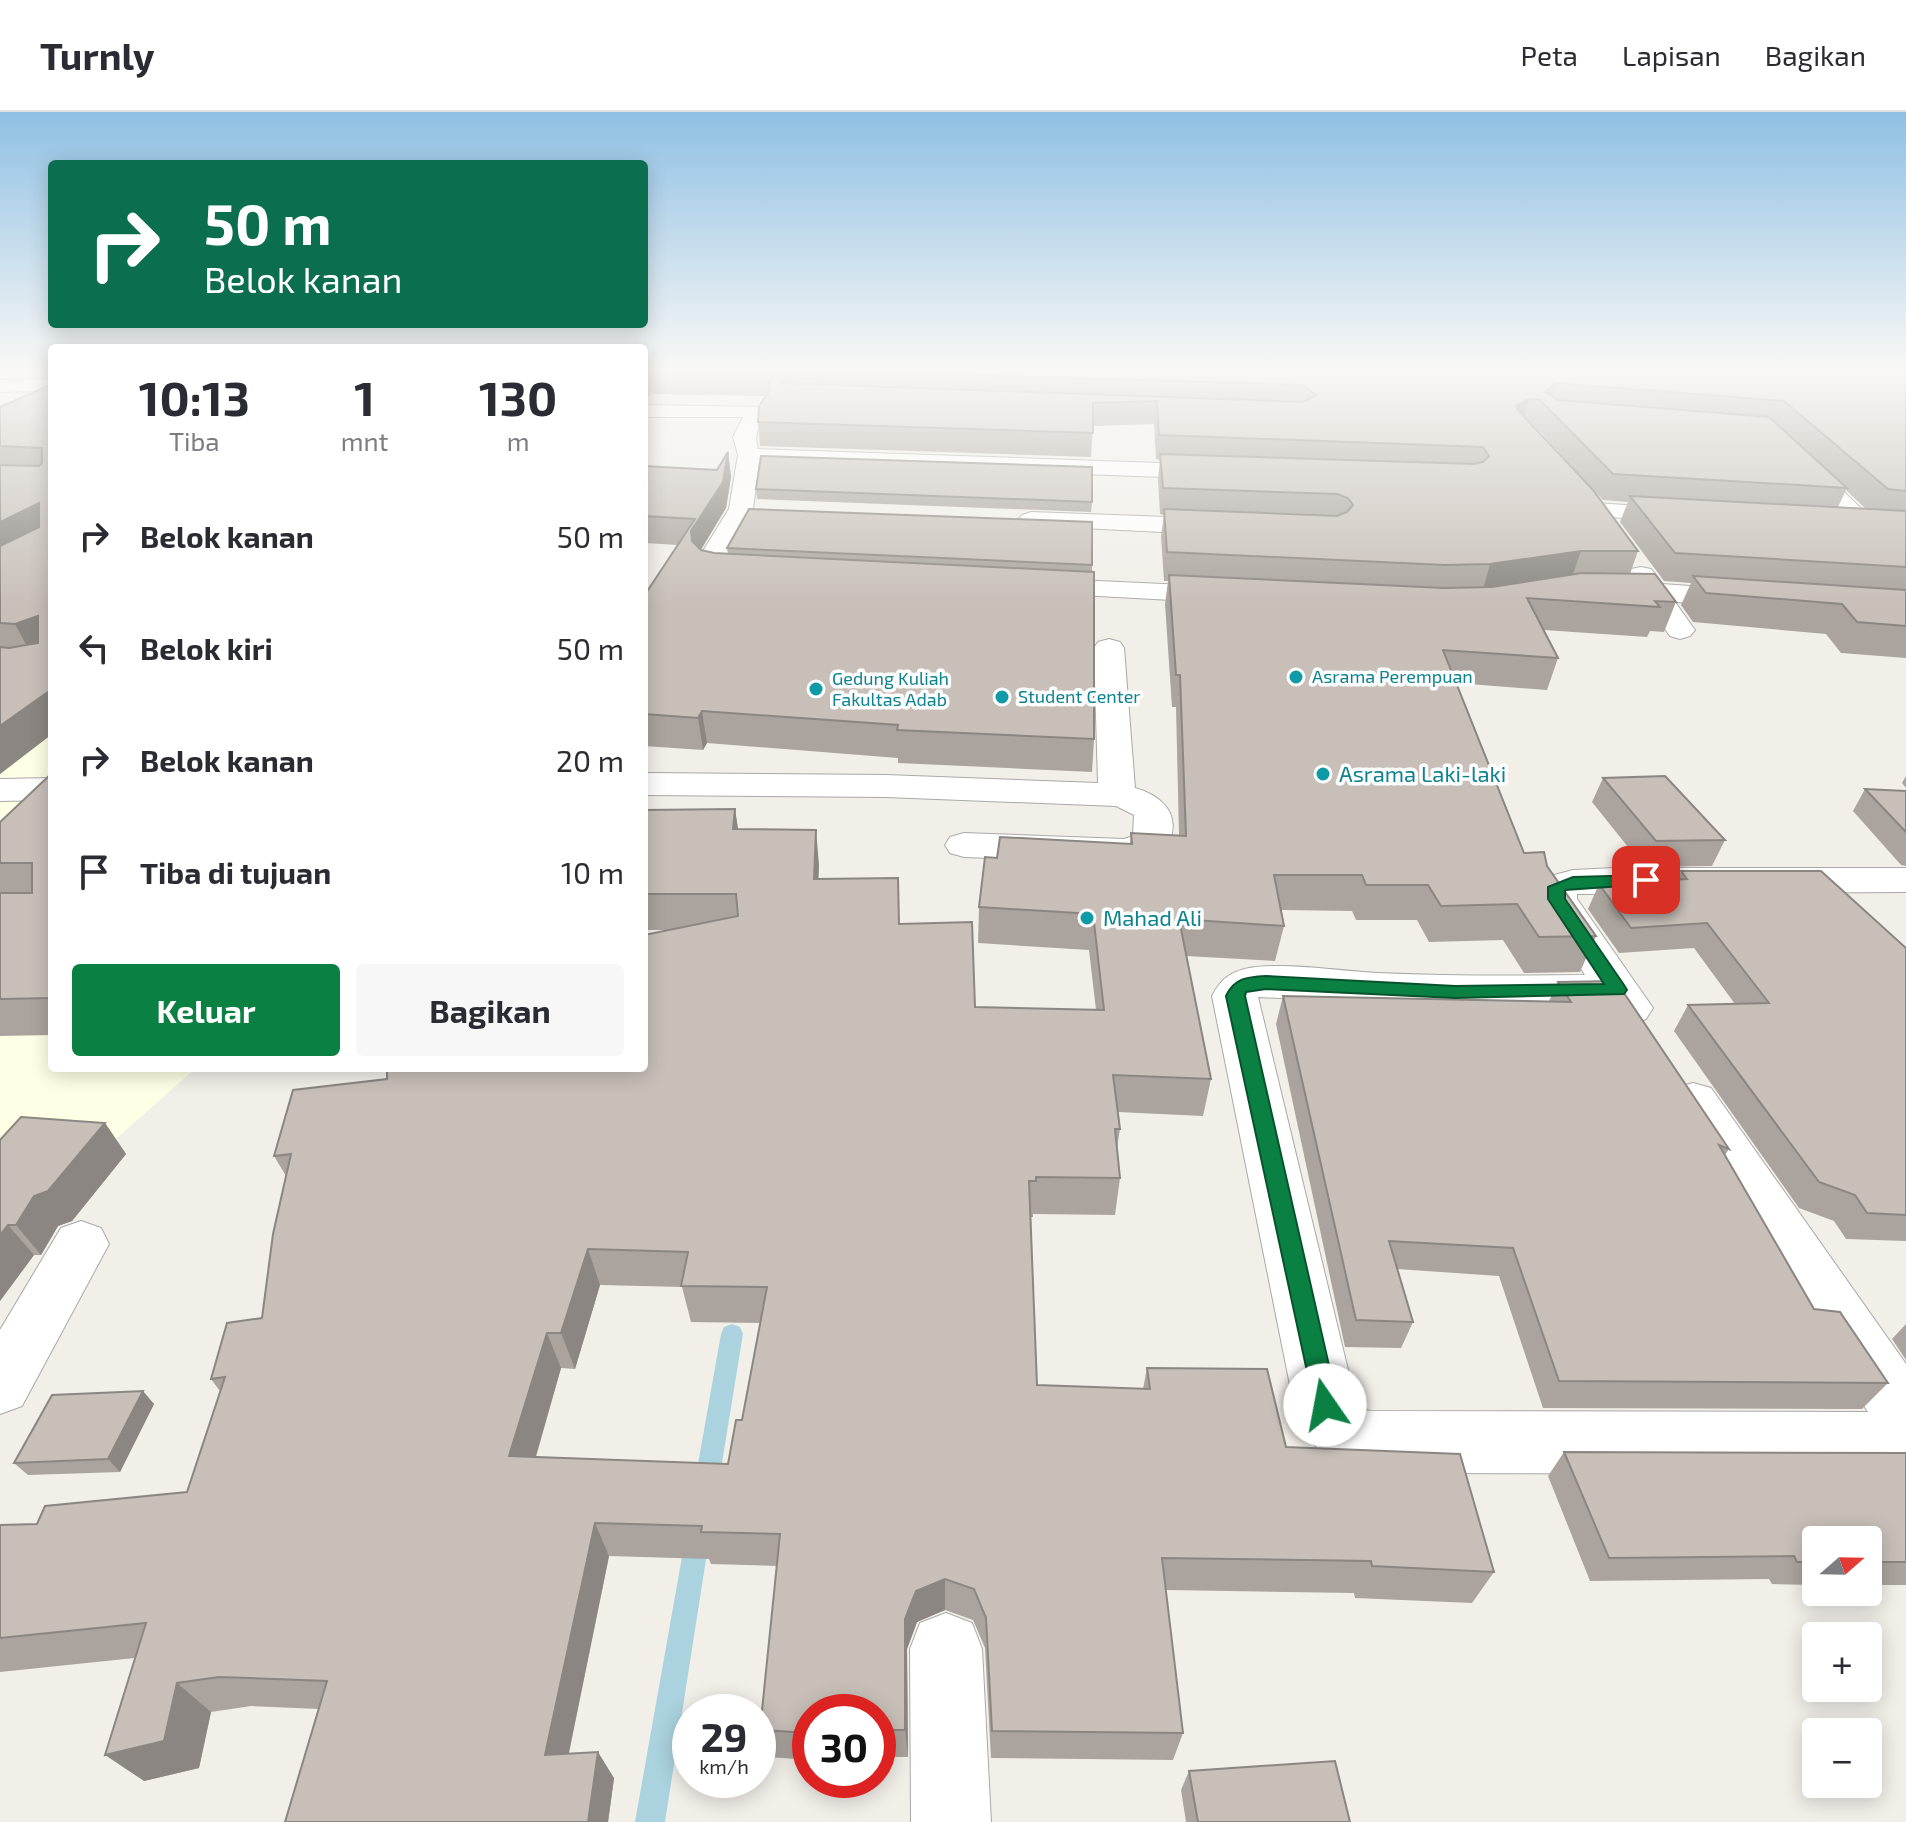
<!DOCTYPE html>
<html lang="id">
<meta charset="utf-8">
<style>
:root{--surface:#fff;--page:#f7f7f7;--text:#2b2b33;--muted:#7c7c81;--line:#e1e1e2;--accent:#0b8043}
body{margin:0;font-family:"Exo 2",sans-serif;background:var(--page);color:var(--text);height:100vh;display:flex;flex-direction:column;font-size:30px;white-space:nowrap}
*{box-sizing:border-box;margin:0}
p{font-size:26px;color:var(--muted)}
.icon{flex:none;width:44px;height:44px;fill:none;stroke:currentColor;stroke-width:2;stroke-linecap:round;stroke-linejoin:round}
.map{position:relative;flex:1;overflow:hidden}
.drawer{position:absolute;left:48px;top:232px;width:600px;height:728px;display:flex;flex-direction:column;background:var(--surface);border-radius:8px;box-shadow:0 4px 20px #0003}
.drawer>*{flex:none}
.banner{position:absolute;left:48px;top:48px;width:600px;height:168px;border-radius:8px;box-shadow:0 4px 20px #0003;background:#0b6e4f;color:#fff;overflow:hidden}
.needle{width:52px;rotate:70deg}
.controls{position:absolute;left:1802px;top:1414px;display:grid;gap:16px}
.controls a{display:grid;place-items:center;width:80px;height:80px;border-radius:8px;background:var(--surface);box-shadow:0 4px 20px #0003;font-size:40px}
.speed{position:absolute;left:672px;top:1582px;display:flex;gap:16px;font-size:40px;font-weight:700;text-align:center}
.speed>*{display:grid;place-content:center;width:104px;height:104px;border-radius:50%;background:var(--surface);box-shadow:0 4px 20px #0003;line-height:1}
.speed small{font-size:20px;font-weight:400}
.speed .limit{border:12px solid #d22;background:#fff;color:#111}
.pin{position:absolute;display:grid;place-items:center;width:68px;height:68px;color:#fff;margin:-34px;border-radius:16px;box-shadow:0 4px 12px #0006}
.me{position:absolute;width:88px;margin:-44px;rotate:348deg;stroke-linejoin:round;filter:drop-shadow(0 0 6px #0008)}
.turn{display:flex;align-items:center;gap:28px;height:168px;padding:0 24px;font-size:36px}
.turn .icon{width:104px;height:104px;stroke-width:2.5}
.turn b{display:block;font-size:56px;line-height:68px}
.eta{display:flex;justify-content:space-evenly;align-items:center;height:136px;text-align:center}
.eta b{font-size:48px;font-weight:700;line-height:56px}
.action{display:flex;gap:16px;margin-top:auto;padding:16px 24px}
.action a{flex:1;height:92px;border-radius:8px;background:var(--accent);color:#fff;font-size:32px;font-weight:700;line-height:92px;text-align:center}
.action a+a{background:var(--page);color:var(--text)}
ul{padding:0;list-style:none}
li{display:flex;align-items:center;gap:24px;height:112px;padding:0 24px}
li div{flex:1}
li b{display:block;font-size:30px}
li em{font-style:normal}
header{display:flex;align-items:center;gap:48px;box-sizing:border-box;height:112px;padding:0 40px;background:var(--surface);border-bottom:2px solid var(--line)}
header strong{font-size:38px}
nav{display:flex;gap:44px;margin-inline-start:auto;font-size:28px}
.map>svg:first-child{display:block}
.education{fill:#ffffe5}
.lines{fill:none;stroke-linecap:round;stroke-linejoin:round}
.stream{fill:#aad3df;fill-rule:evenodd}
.minor-casing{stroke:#a9a9a9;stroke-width:2}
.minor{fill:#fff;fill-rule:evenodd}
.wall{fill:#aba49e;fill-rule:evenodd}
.shaded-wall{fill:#8b8681}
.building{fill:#c7bfb8;stroke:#8b8681;stroke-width:2;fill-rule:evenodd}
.route{fill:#0b8043;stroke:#07532c;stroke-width:2}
.culture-dot{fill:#0f9aa8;stroke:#fff;stroke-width:3}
.labels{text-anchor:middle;stroke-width:7;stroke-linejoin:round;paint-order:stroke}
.far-culture-label{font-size:18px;fill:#0d838f;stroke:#fff;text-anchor:start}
.culture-label{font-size:22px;fill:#0d838f;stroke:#fff;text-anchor:start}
</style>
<header>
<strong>Turnly</strong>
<nav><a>Peta</a><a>Lapisan</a><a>Bagikan</a></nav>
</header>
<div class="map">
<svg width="1906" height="1710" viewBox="0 0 1906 1710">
<rect width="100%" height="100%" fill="#f2efe9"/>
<!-- education -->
<path class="education" d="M0 357 52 361V956H196L110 1032 0 1043Z"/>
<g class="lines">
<!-- stream -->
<g class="stream">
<path d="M732 1212 740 1215 743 1222 719 1369 715 1377 707 1381 699 1377 695 1369 721 1222 724 1215Z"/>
<path d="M697 1416 706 1419 709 1428 665 1710H635L685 1428 688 1419Z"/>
</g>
<!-- minor casing -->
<g class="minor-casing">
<g id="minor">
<path d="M52 267V279L0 280V268Z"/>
<path d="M644 293 767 295 770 299C760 313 753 319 758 337L1217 353 1225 355 1228 360 1225 365 1217 367 759 350 753 397 724 451 763 455 767 461 763 467C744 472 697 473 698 447L729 397 738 343 733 325 743 305H644Z"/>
<path d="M1797 340 1805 342 1875 410 1879 415 1875 420H1857L1789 352 1786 347Z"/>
<path d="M1595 391 1685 397 1694 399 1697 404 1694 409 1685 411 1586 403 1583 398 1586 393Z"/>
<path d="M1031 400 1222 407 1231 410 1235 415 1231 420 1222 423 1022 413 1018 408 1022 403Z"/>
<path d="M1641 455 1651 457 1662 472 1746 478 1756 480 1760 486 1756 492 1746 494 1675 490 1695 518 1690 524 1680 527 1670 524 1645 489 1601 487 1597 481 1601 475 1634 472 1627 463 1631 457Z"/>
<path d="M1033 466 1228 475 1238 477 1242 483 1238 489 1228 491 1023 480 1019 474 1023 468Z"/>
<path d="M1109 527 1120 530 1124 536 1135 676C1156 682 1177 696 1172 721 1171 727 1169 735 1164 739 1156 746 1138 748 1127 751L964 745 950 741 945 733 950 725 964 721 1124 727 1133 724 1134 703 1116 694 886 685 644 683V661L886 663 1098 671 1094 536 1098 530Z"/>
<path d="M52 666V688L0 689V667Z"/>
<path d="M1615 756H1906V780L1577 782V787L1653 896 1646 907 1630 912 1614 907 1605 893 1455 895 1258 885 1355 1287 1364 1298 1371 1299 1868 1300 1668 989 1675 976 1693 971 1711 976 1906 1252V1362L1371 1361C1320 1347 1314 1340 1294 1293L1212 884C1221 867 1230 860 1249 856 1284 850 1340 859 1377 861 1447 864 1516 864 1585 863L1535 787 1537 775 1543 766 1573 758Z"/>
<path d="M81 1109 101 1116 109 1132 22 1294 0 1302V1218L61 1116Z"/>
<path d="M946 1501 972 1511 982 1537 991 1710H911L910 1537 920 1511Z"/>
</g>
</g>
<!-- minor -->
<use href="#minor" class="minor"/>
</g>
<!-- wall -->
<g class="wall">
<path d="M644 255H1470L1473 258 1486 257 1487 255H1906V546L1841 541 1826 522 1693 510 1681 493 1691 471 1664 469 1620 410 1628 390 1603 388 1533 312H1530L1638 439 1630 462 1676 490 1664 520 1650 519 1647 525 1544 518 1558 546 1547 578 1456 571 1524 741 1547 754 1596 824 1580 860 1524 861 1503 828 1429 830 1417 808H1356L1352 799 1281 798 1284 814 1275 849 1186 844 1211 967 1203 1004 1118 1000 1120 1017 1117 1036 1120 1066 1115 1103 1033 1102V1105H1031L1037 1273 1143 1277 1147 1256 1286 1335 1494 1460 1472 1491 1355 1486 1354 1481 1166 1478 1183 1621 1173 1648 991 1646 985 1536 973 1508 945 1498 917 1510 907 1537 908 1645H883L882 1653H878V1600H810V1648L768 1645 760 1618 777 1454 711 1452 709 1447 609 1444 569 1641 614 1666 608 1710H285L319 1597 251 1594 211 1600 199 1656 144 1669 135 1546 0 1560V1413L37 1412 187 1380 220 1279 211 1267 262 1206 286 1064 274 1044 387 967 672 818H644V698L735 697 738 717 819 753 818 767 900 812 975 895 1096 898 1089 838 978 831 979 795 997 746 1130 732 1131 721 1179 723 1176 595H1172L1165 492 1168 469H1164L1161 424 1164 403 1160 402 1158 367 1160 348 1156 347 1154 312 1093 314 1091 345 760 334 758 310 766 284 650 282ZM1846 378 1866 397 1838 395ZM600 1173 682 1175 691 1210 761 1211 742 1308 728 1352 536 1345 561 1256 575 1257Z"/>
<path d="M52 272V622L0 662V295Z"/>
<path d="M728 340 731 365 726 396 701 438 714 441 728 442 727 436 1092 453 1094 627 1092 660 898 651V646L707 631 703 638 644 634V484L678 433 644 431V354L717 358Z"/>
<path d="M756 377 1092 390 1091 400 757 387Z"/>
<path d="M52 661V923L0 924V710Z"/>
<path d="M1906 664V676L1902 671Z"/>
<path d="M1603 666 1725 728 1712 754 1644 755 1592 690Z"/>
<path d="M1865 677 1906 679V754L1901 753 1853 699Z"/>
<path d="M1681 759 1906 836V1129L1846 1127 1834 1109 1799 1096 1674 919 1688 893 1735 892 1694 836 1619 841 1588 797 1599 772 1677 767Z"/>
<path d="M1558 870 1729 1037 1725 1043 1814 1197 1888 1271 1862 1297 1543 1296 1499 1164 1397 1157 1413 1210 1401 1236 1345 1235 1276 912 1283 884 1549 889Z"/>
<path d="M105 1011 126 1042 72 1109 58 1114 41 1143H34L0 1189V1028Z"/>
<path d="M1906 1212V1248L1892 1227Z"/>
<path d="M154 1292 120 1360 28 1363 14 1351Z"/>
<path d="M1564 1340 1906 1341V1473H1868V1428H1816V1473L1772 1472 1769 1467 1590 1469 1548 1364Z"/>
<path d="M1189 1659 1350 1710H1186L1181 1678Z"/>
</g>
<!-- shaded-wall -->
<g class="shaded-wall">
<path d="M790 257 792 279 780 286 778 264Z"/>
<path d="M647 260 650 282 644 290V263Z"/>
<path d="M1556 271 1549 293 1545 280Z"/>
<path d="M1529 287 1522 310 1511 316 1517 293Z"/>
<path d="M728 340 731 365 726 396 695 447 691 419Z"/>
<path d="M39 391 52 417 0 445V410Z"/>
<path d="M1581 439 1571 468 1482 481 1490 452Z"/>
<path d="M38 504 52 531 31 542 15 512Z"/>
<path d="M52 577V622L0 662V614Z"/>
<path d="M702 599 707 631 703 638 698 606Z"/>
<path d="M735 697 740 731 733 717Z"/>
<path d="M816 718 819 753 817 802 814 767Z"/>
<path d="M105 1011 126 1042 72 1109 58 1114 41 1143 16 1113 34 1084Z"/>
<path d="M8 1113 34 1143 0 1189V1123Z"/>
<path d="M588 1137 600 1173 575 1257 561 1221Z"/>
<path d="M547 1221 561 1256 526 1378 509 1344Z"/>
<path d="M143 1279 154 1292 120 1360 108 1347Z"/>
<path d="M595 1411 609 1444 563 1669 545 1643Z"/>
<path d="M945 1467V1498L917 1510 907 1537 908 1645 905 1618V1507L916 1479Z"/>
<path d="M177 1571 211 1600 199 1656 144 1669 105 1643Z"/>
<path d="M879 1618 883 1645 882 1653 879 1626Z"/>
<path d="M598 1640 614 1666 608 1710H588Z"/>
</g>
<!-- building -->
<g class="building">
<path d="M644 255H1470L1473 258 1489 257 1490 255H1906V379L1888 377 1784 289 1556 271 1545 280 1558 288 1769 305 1847 376 1613 362 1540 288 1529 287 1517 293V297L1593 378 1638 439H1581L1490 452 1444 453 1167 440 1164 397 1337 404 1347 400 1353 393 1348 386 1337 382 1163 376 1160 342 1474 352 1483 350 1489 344 1483 335 1159 323 1157 289 1093 291V321L758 310 759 294 770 278 769 272 775 261 647 260 644 263ZM790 257 1303 273 1316 283 1303 290 781 271 778 264Z"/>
<path d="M52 272V577L0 614V535L9 536 38 531V504L15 512 0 511V434L39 415V391L0 410V353L39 354 42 351V336L0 334V295Z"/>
<path d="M728 340 723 370 691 419 692 429 701 438 714 441 1094 460V627L897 618 898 613 702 599 698 606 644 602V484L695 407 644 404V354L717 358Z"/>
<path d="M761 344 1092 355V390L756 377Z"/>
<path d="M1630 384 1906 399V455L1675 441Z"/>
<path d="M749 397 1092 410V453L727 436Z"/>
<path d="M1582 461 1655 462 1676 490 1655 489 1660 495 1527 486 1558 546 1443 538 1524 741 1544 740 1547 754 1596 824 1539 825 1517 792 1441 794 1428 773H1366L1362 763H1274L1284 814 1179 807 1211 967 1113 963 1120 1017H1115L1120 1066 1036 1065V1069H1029L1037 1273 1150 1277 1147 1256 1267 1257 1286 1335 1460 1342 1494 1460 1372 1454 1371 1449 1162 1446 1183 1621 992 1619 986 1506 974 1477 945 1467 916 1479 905 1507V1618H879V1626L878 1600H810V1621L760 1618 780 1422 701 1420 702 1414 595 1411 545 1643 598 1640 588 1710H285L327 1569 219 1565 177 1571 164 1629 105 1643 146 1511 0 1526V1413L37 1412 45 1394 187 1380 225 1265 211 1267 227 1211 262 1206 273 1122 291 1042 274 1044 293 978 387 967V956H644V823L738 804 736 782H644V698L735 697 733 717 816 718 814 767 898 766 899 812 972 810 975 895 1104 898 1093 802 979 795 985 745 997 746 1000 725 1132 732 1131 721 1186 724 1180 563H1176L1169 463 1444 476 1492 475ZM588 1137 688 1140 681 1174 767 1175 742 1308H736L728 1352 509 1344 547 1221H561Z"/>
<path d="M1693 464 1906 478V514L1857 510 1842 492 1706 481Z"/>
<path d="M52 661V886L0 887V781H32V751H0V710Z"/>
<path d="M1665 664 1725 728 1656 729 1603 666Z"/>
<path d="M1865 677 1906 679V720Z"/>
<path d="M1681 759H1821L1906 836V1103L1867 1101 1855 1083 1819 1070 1688 893 1769 891 1707 811 1631 816 1599 772 1687 767Z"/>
<path d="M1616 869 1729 1037 1719 1033 1814 1197 1840 1200 1888 1271 1559 1269 1513 1136 1389 1129 1413 1210 1356 1208 1283 884 1571 890 1558 870Z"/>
<path d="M21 1005 105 1011 48 1079 34 1084 16 1113H8L0 1123V1028Z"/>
<path d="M143 1279 108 1347 14 1351 52 1283Z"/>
<path d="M1564 1340 1906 1341V1450H1868V1428H1816V1450H1797L1794 1444 1609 1446Z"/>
<path d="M1335 1649 1350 1710H1198L1189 1659Z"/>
</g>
<!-- sky -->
<linearGradient id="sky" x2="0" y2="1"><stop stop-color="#8fc0e4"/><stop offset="0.52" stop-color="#f9f8f5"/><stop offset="1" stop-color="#f9f8f5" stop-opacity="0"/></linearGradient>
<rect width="1906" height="494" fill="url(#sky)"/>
<!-- route -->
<path class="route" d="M1646 763 1651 764 1654 768 1651 772 1565 778V787L1624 873 1627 878 1624 882 1455 886 1266 877 1246 880 1245 884 1338 1293 1334 1301 1325 1305 1316 1301 1226 884C1234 866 1247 865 1266 864L1455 874 1604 872 1548 787V775L1573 765Z"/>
<!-- markers -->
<g class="culture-dot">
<circle cx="1296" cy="565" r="8"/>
<circle cx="816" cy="577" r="8"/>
<circle cx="1002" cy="585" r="8"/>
<circle cx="1323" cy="662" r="8"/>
<circle cx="1087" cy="806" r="8"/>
</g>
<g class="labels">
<!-- far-culture labels -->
<g class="far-culture-label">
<text x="1312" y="571">Asrama Perempuan</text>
<text x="832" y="573">Gedung Kuliah<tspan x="832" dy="21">Fakultas Adab</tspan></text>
<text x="1018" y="591">Student Center</text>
</g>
<!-- culture labels -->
<g class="culture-label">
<text x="1339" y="670">Asrama Laki-laki</text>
<text x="1103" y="814">Mahad Ali</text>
</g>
</g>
</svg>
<div class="controls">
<a><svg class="needle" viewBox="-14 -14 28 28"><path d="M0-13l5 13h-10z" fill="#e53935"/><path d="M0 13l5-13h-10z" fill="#7c7c81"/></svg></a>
<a>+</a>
<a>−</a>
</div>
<div class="speed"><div>29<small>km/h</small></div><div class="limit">30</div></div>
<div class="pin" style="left:1646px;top:768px;background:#d93025"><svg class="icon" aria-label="arrive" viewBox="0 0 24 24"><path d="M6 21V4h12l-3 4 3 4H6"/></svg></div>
<svg class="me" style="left:1325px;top:1293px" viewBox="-20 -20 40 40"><circle r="19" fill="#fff"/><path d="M0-13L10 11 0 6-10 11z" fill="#0b8043"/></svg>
<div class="banner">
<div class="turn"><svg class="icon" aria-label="right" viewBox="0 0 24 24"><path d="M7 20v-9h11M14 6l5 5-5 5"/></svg><div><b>50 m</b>Belok kanan</div></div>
</div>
<section class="drawer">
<div class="eta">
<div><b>10:13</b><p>Tiba</p></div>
<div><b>1</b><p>mnt</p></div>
<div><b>130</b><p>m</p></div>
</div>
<ul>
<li><svg class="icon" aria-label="right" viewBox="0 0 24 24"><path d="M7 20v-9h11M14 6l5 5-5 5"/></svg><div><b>Belok kanan</b></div><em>50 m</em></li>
<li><svg class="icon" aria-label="left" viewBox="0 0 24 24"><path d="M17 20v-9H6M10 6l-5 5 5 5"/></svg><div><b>Belok kiri</b></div><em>50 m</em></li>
<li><svg class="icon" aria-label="right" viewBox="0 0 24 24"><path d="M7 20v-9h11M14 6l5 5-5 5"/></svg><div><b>Belok kanan</b></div><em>20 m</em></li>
<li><svg class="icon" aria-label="arrive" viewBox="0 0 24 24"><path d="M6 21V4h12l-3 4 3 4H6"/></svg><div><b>Tiba di tujuan</b></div><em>10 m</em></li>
</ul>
<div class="action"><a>Keluar</a><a>Bagikan</a></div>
</section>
</div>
